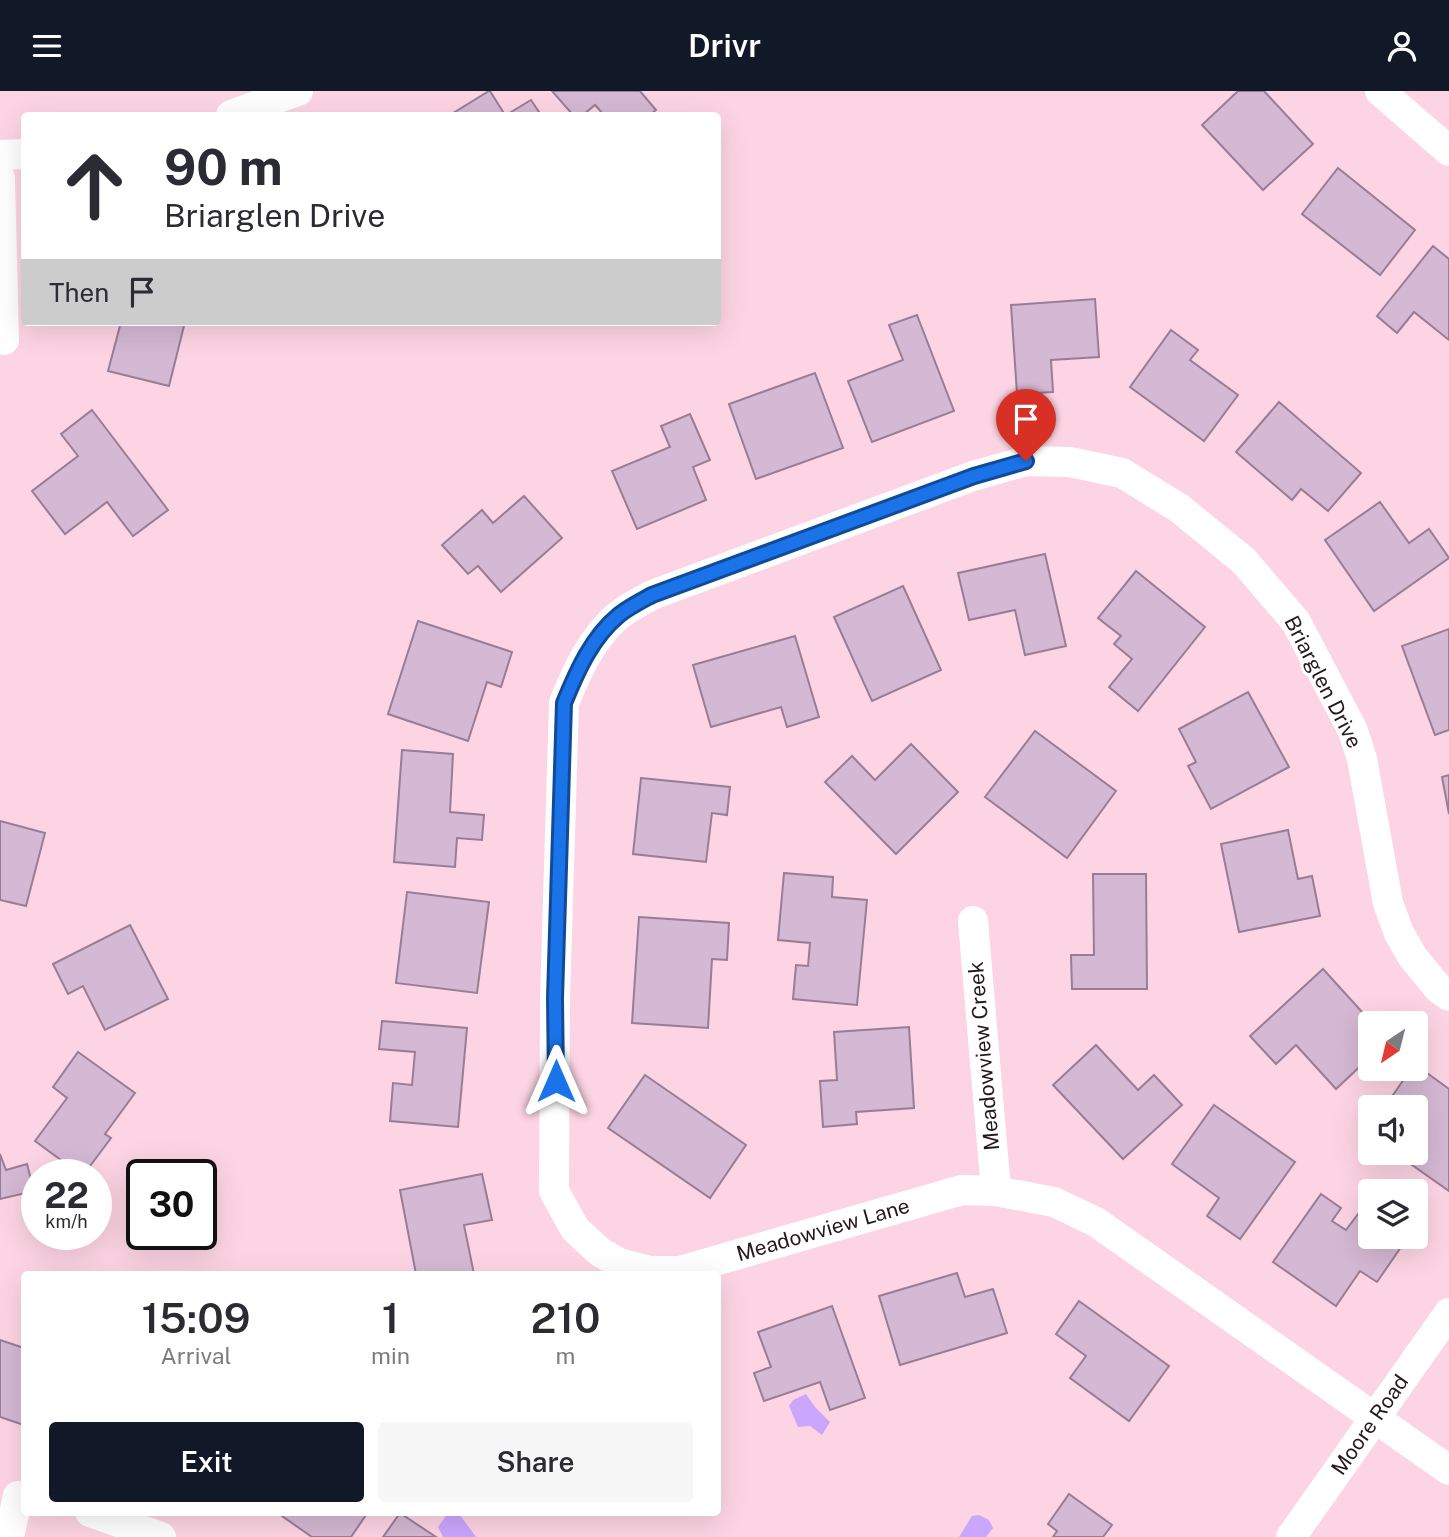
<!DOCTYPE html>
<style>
:root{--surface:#fff;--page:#f7f7f7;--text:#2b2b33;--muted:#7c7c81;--accent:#111827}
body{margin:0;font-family:"Public Sans",sans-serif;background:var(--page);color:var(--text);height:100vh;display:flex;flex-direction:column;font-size:26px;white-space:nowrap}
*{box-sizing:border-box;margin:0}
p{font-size:23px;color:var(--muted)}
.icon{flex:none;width:38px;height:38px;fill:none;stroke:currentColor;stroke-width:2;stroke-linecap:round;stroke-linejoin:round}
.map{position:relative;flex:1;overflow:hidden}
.sheet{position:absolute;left:21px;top:1180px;width:700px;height:245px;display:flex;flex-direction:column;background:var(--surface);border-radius:7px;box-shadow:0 7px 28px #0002}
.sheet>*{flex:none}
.banner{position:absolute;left:21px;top:21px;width:700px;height:214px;border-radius:7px;box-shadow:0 7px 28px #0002;background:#fff;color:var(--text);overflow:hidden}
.needle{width:46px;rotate:215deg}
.fabs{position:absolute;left:1358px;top:920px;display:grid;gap:14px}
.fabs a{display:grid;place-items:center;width:70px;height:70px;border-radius:7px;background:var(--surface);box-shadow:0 7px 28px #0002;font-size:35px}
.speed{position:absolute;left:21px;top:1068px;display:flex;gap:14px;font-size:35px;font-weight:700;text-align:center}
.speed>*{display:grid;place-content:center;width:91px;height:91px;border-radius:50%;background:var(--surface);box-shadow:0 7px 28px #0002;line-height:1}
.speed small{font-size:18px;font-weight:400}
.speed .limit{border:4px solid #111;border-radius:10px;background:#fff;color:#111}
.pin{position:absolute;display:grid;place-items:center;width:60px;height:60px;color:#fff;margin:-72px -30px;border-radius:50% 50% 50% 0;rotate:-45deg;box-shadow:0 0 7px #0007}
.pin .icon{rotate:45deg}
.me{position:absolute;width:77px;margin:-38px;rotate:0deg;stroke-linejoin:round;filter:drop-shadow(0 0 5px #0008)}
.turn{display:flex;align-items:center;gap:24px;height:147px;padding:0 28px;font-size:32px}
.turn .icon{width:91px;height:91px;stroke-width:2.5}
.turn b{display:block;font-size:49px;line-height:60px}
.then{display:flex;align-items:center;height:66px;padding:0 28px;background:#0003;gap:14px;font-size:26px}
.eta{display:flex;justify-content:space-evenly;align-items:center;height:119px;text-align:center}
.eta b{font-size:42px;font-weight:600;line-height:49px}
.action{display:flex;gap:14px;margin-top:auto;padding:14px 28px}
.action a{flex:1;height:80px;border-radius:7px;background:var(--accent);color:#fff;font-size:28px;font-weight:600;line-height:80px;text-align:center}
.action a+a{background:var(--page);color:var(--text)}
header{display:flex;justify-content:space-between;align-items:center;height:91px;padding:0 28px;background:var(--accent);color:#fff;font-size:32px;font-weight:600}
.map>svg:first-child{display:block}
.water{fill:#caa6fd}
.building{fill:#d5b8d3;stroke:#987d96;stroke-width:2}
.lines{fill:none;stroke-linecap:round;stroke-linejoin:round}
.minor{stroke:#fff;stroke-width:30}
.route-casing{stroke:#114b97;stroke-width:18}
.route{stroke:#1a73e8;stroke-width:12}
.labels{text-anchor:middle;stroke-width:6;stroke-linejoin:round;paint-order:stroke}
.street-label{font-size:21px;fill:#26181e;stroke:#fff}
</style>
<header><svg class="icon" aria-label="menu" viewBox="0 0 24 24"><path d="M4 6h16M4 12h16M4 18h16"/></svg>Drivr<svg class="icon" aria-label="person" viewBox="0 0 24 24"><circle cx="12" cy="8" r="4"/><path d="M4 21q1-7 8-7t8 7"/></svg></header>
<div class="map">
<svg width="1449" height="1446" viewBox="0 0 1449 1446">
<rect width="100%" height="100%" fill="#fdd4e3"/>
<!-- water -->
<g class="water">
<path d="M806 1303 815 1316 830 1331 822 1344 810 1335 798 1336 789 1315 793 1309Z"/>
<path d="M460 1424 476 1446H443L438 1436 446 1425Z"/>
<path d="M979 1424 989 1429 993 1437 986 1446H959L972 1425Z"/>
</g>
<!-- building -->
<g class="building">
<path d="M490 0 505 24H450L489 0Z"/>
<path d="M552 0H640L656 19 650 24H604L595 14 583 24H573Z"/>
<path d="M1238 0H1264L1313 53 1263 99 1202 34Z"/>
<path d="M531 9 541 24H506Z"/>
<path d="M1338 77 1415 139 1380 184 1302 123Z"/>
<path d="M1433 155 1449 168V249L1414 221 1397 242 1377 225Z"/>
<path d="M1095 208 1099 266 1051 269 1053 301 1017 303 1011 214Z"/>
<path d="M917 224 954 320 872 351 848 290 903 269 889 234Z"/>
<path d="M121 231H185L169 295 108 280Z"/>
<path d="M1171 239 1198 259 1190 269 1238 304 1204 350 1130 296Z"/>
<path d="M815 282 843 357 756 388 729 313Z"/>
<path d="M1279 311 1361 382 1328 420 1301 398 1292 409 1236 361Z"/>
<path d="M92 319 168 419 133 445 107 411 65 443 32 400 78 365 61 343Z"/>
<path d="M690 323 710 369 693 376 706 409 637 438 612 380 670 356 661 335Z"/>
<path d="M524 405 562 447 501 501 478 475 468 483 442 454 482 419 493 432Z"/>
<path d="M1380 411 1409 452 1429 438 1449 467 1374 520 1325 449Z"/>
<path d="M1045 463 1066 555 1025 564 1015 519 969 529 958 482Z"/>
<path d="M1136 480 1205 536 1138 620 1109 596 1132 568 1114 553 1121 545 1098 527Z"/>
<path d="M903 495 941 579 872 610 834 526Z"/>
<path d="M418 530 512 561 501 596 487 591 468 650 388 623Z"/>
<path d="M1449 538V639L1435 644 1402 555Z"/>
<path d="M795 545 819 626 787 636 781 616 711 636 693 574Z"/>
<path d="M1248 601 1289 676 1211 718 1188 675 1196 671 1179 638Z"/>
<path d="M1035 640 1116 700 1067 767 985 706Z"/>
<path d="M911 653 958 701 896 763 825 691 852 665 875 689Z"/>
<path d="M402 659 453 663 450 721 484 724 482 749 457 747 455 776 394 771Z"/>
<path d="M1449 684V723L1442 686Z"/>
<path d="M641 687 730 696 727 724 712 722 706 771 633 763Z"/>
<path d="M0 730 45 742 26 815 0 809Z"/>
<path d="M1288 739 1298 788 1312 785 1320 825 1239 841 1221 753Z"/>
<path d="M784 782 833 786 832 806 867 809 857 914 793 908 796 874 808 875 810 852 778 849Z"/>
<path d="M1093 783H1146L1147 898H1072L1071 864H1094Z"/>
<path d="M407 801 489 811 477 902 396 892Z"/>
<path d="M639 826 729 832 727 869 712 868 708 937 632 932Z"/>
<path d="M130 834 168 908 105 939 83 895 68 903 53 873Z"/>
<path d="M1323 878 1373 933H1370V966L1336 998 1296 954 1276 973 1250 945Z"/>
<path d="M382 930 467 937 458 1036 390 1030 393 992 412 994 415 961 379 958Z"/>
<path d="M909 936 914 1017 856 1021 857 1033 823 1036 820 990 837 989 834 941Z"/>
<path d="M1096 954 1138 999 1154 984 1182 1014 1123 1068 1053 994Z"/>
<path d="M78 961 135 1002 105 1043 111 1047 84 1083H80L35 1050 67 1007 53 996Z"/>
<path d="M1416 974 1449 998V1100L1402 1067 1405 1062H1416V1017H1384L1411 978H1416Z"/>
<path d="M645 984 746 1054 710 1107 608 1037Z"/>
<path d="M1214 1014 1295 1071 1240 1148 1207 1125 1219 1107 1172 1073Z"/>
<path d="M0 1063 6 1079 27 1073 34 1100 0 1108Z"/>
<path d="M482 1083 492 1129 464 1134 474 1183H416L400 1099Z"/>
<path d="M1321 1103 1341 1117 1332 1130 1346 1139 1364 1115 1370 1119V1146H1408L1377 1191 1360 1180 1336 1215 1273 1171Z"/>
<path d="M957 1182 965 1206 993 1198 1007 1242 900 1274 879 1205Z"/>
<path d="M1079 1210 1169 1275 1129 1330 1070 1287 1086 1265 1056 1243Z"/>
<path d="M832 1215 865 1307 830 1319 820 1291 764 1310 754 1282 771 1276 758 1241Z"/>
<path d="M0 1249 24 1257V1334L0 1326Z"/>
<path d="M1069 1403 1112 1434 1103 1446H1053L1057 1440 1048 1433Z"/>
<path d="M280 1421H368L351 1446H312L279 1423Z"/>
<path d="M400 1422 436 1446H383Z"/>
</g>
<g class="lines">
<!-- minor -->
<g class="minor">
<path d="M1380 0 1449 60"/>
<path d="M231 24 298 0"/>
<path d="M0 64 24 63"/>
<path d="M0 87 4 249"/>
<path d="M973 830 996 1100"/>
<path d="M1449 905 1439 898 1412 865 1399 842 1388 812 1362 668 1353 640 1296 531 1244 470 1179 417 1122 382 1070 371 1026 370 973 385 652 504C641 510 629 516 619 524 592 546 577 580 564 612L555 907 554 1100 575 1138 600 1161 619 1172 650 1180H680L962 1099 996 1100 1054 1111 1096 1131 1449 1379"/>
<path d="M90 1421 161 1446"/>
<path d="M9 1446 18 1405"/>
<path d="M1291 1446 1449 1222"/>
</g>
</g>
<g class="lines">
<!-- route casing -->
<g class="route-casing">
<path id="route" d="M556 990 555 907 564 612C577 580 592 546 619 524 629 516 641 510 652 504L974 385 1026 370"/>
</g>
<!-- route -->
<use href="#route" class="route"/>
</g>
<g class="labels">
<!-- street labels -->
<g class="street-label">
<text transform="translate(1323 591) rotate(63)" y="7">Briarglen Drive</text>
<text transform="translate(984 965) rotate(-95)" y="7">Meadowview Creek</text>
<text transform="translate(823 1139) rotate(-16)" y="7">Meadowview Lane</text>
<text transform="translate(1370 1334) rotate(-55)" y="7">Moore Road</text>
</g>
</g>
</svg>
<div class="fabs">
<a><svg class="needle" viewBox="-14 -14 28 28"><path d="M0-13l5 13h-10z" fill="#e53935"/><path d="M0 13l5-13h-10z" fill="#7c7c81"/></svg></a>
<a><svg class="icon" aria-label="sound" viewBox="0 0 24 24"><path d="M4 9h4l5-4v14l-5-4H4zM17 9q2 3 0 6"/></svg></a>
<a><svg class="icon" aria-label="layers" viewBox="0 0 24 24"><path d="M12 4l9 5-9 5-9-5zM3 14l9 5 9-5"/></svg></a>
</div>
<div class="speed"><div>22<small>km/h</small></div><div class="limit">30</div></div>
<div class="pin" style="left:1026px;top:370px;background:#d93025"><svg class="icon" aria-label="arrive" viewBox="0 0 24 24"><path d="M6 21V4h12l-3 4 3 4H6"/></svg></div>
<svg class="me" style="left:556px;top:990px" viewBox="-20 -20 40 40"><path d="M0-17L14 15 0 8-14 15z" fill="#1a73e8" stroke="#fff" stroke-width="4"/></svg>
<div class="banner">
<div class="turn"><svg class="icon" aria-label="ahead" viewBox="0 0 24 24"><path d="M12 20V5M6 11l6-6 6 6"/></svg><div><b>90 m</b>Briarglen Drive</div></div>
<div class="then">Then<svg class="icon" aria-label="arrive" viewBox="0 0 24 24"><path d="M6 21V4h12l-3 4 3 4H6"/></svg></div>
</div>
<section class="sheet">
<div class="eta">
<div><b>15:09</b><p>Arrival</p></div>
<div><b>1</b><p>min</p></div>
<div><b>210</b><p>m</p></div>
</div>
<div class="action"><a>Exit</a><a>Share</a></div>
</section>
</div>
